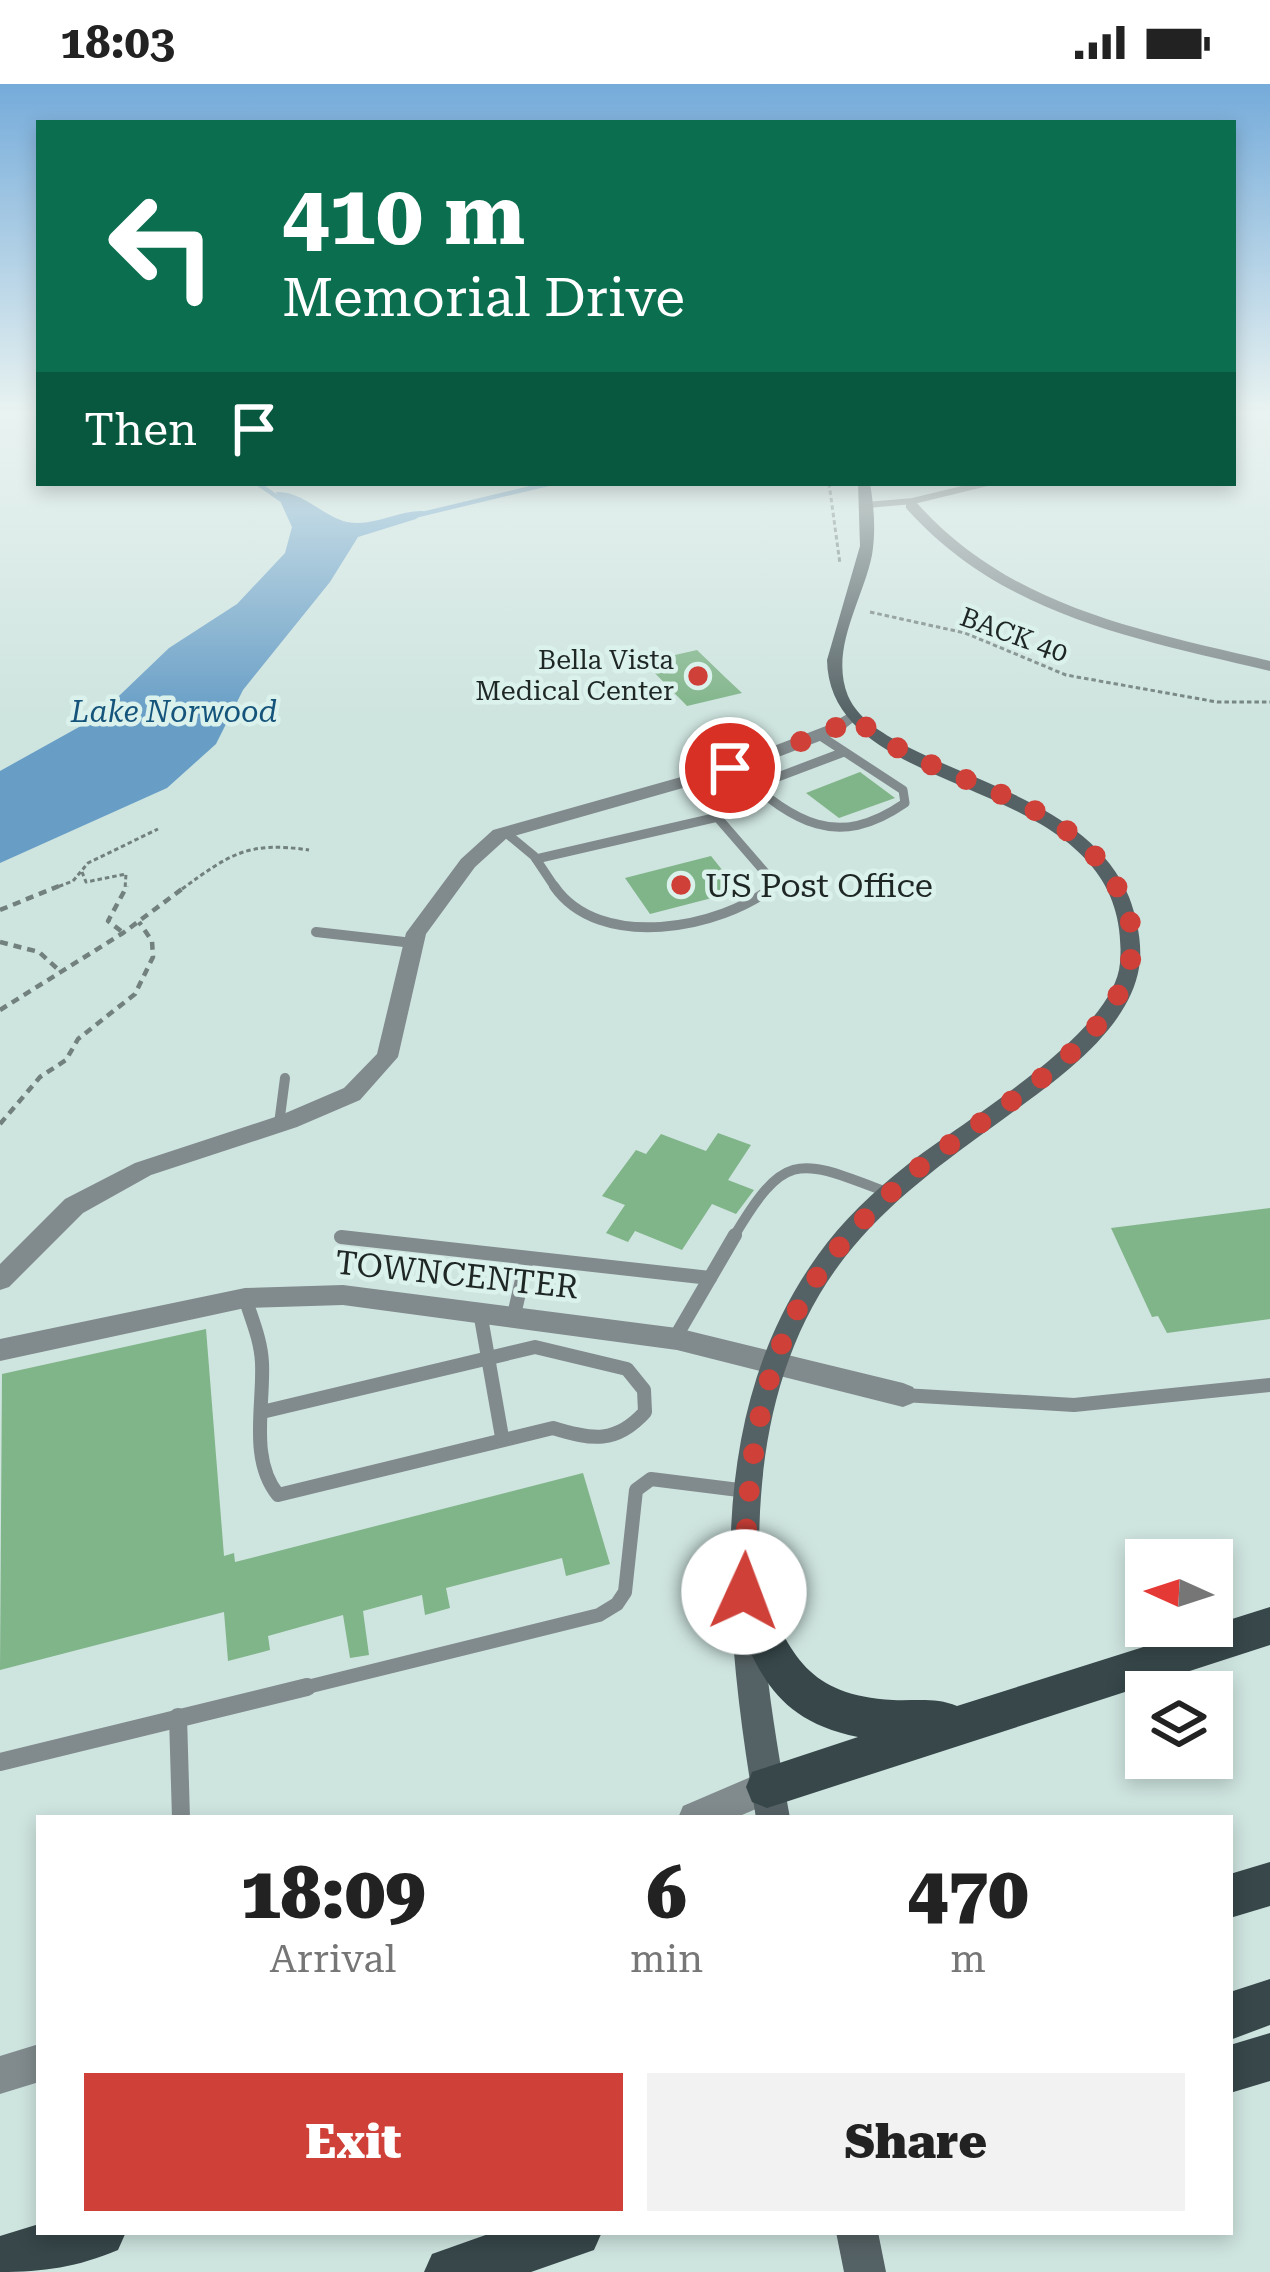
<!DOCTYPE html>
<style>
:root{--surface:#fff;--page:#f2f2f2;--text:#222;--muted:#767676;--accent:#ce4038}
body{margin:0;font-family:"Roboto Serif",serif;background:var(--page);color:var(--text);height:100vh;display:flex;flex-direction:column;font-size:45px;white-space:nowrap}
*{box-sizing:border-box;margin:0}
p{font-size:39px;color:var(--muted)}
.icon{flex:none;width:66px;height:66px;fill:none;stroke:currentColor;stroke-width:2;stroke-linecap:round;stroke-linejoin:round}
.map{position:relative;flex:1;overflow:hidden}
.sheet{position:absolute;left:36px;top:1731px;width:1197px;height:420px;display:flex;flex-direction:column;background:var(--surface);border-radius:0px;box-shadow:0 6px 18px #0003}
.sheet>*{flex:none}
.top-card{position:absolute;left:36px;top:36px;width:1200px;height:366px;border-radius:0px;box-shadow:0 6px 18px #0003;background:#0b6e4f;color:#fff;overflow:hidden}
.needle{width:78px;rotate:273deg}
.fabs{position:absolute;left:1125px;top:1455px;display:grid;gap:24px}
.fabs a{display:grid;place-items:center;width:108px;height:108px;border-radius:0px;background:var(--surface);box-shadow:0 6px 18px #0003;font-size:60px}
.pin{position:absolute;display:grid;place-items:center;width:102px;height:102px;color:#fff;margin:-51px;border:6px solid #fff;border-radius:50%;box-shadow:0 3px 12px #0007}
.me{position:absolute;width:132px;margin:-66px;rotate:2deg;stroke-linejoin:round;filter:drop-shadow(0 0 9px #0008)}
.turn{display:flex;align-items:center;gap:42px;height:252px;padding:0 48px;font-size:54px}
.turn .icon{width:156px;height:156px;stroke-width:2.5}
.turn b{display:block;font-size:84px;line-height:102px}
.then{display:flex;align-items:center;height:114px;padding:0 48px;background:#0003;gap:24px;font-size:45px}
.eta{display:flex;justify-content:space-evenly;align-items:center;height:204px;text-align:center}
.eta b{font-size:72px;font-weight:800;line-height:84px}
.primary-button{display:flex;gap:24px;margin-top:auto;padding:24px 48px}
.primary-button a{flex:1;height:138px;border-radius:0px;background:var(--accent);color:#fff;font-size:48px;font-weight:800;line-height:138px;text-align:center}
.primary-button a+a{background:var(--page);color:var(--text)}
.status{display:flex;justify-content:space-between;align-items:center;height:84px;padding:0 60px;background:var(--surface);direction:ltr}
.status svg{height:33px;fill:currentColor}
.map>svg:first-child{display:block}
.water{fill:#689ec6}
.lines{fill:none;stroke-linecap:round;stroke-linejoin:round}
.stream{stroke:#689ec6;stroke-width:4.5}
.building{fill:#80b489}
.path-far1{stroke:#72817e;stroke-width:3;stroke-dasharray:4.5 3;stroke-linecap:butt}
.path{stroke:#72817e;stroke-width:4.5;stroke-dasharray:8 6;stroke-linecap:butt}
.service-far4{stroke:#818a8c;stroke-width:6}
.service-far3{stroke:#818a8c;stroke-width:9}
.service-far2{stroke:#818a8c;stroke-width:10}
.service-far1{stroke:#818a8c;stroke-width:14}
.service{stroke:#818a8c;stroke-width:18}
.minor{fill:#818a8c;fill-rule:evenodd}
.tertiary{fill:#818a8c;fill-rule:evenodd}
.secondary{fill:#556265;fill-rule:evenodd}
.primary{fill:#37474a;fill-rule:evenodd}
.route{stroke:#ce4038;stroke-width:21;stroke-dasharray:0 37.8}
.poi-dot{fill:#ce4038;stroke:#dbf1ec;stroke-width:4.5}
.labels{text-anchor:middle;stroke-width:9;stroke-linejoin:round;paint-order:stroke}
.far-street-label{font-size:27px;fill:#1f2725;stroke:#dbf1ec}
.far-poi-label{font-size:27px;fill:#1f2725;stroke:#dbf1ec;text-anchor:end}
.far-water-label{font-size:30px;font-style:italic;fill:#15547b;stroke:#dbf1ec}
.poi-label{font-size:33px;fill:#1f2725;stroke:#dbf1ec;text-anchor:start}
.street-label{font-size:33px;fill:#1f2725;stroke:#dbf1ec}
</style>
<div class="status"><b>18:03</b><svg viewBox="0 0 49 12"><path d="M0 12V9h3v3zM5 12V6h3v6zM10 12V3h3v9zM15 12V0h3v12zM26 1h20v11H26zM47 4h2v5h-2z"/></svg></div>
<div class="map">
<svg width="1270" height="2188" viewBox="0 0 1270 2188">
<rect width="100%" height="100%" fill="#cee4df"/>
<!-- water -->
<path class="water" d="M276 408C303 407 322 432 347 438 374 443 398 426 424 427L416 435 358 453 330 498 243 606 216 660 167 704 0 779V687L97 633 169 564 237 520 285 469 292 443Z"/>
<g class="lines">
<!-- stream -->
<g class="stream">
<path d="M257 399 280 415"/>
<path d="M414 432 552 399"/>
</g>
</g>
<!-- building -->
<g class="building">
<path d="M697 566 727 595 742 609 687 622 644 578Z"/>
<path d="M860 688 895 714 839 734 806 709Z"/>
<path d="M711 772 739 807 650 830 625 794Z"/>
<path d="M718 1049 751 1061 728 1096 754 1106 736 1130 712 1120 682 1166 635 1147 628 1158 606 1149 625 1121 602 1112 636 1066 646 1070 661 1050 706 1067Z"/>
<path d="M1270 1124V1235L1167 1249 1158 1232 1152 1233 1111 1144Z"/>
<path d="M206 1245 224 1472 234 1469 235 1478 583 1389 610 1480 566 1492 562 1474 446 1504 450 1524 425 1531 422 1511 363 1527 369 1571 350 1574 343 1531 268 1552 270 1566 228 1577 224 1528 0 1586 2 1290Z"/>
</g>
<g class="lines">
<!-- path-far1 -->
<g class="path-far1">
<path d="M829 399 840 480"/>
<path d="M870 528 965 549 1066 591 1217 618H1270"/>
<path d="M82 788 86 798 126 790 125 805"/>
<path d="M52 805 73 797 88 779 158 745"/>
<path d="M182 805C230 770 248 757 309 766"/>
</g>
<!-- path -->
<g class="path">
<path d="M0 826 59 802"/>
<path d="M121 847 108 837 127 802"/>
<path d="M0 858 39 868 61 888"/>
<path d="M0 926 123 849 186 802"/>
<path d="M0 1040 40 993 66 976 78 955 135 910 153 873 152 857 139 838"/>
</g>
<!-- service-far4 -->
<path class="service-far4" d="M867 421 913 417 987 399"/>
<!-- service-far3 -->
<g class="service-far3">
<path d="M730 684C791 732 831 770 905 719L903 706 819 651"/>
<path d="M685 696 776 801 770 805"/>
<path d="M754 702 844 668"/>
<path d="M505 748 534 772 556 805"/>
<path d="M536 775 718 733"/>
</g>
<!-- service-far2 -->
<g class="service-far2">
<path d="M554 802C599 868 721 845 774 802"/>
<path d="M316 848 413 859"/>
<path d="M279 1040 285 994"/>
<path d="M341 1153 352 1154"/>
<path d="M733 1154C786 1064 799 1075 889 1109"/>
</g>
<!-- service-far1 -->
<g class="service-far1">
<path d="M341 1153 710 1194"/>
<path d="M245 1214C252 1236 261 1256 262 1279 264 1322 249 1375 278 1411L553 1344C592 1356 616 1360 645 1328L644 1306 627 1285 535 1263 262 1328"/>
<path d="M480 1228 502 1353"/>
<path d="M514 1231 527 1174"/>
<path d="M675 1254 735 1151"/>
<path d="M903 1311 1074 1321 1270 1301"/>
<path d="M295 1606 599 1531 617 1520 625 1508 636 1406 651 1395 747 1407"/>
</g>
<!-- service -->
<g class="service">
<path d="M178 1633 181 1734"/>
<path d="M0 1678 307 1603"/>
</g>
<!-- minor -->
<g class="minor">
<path d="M906 418H916C1009 523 1139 546 1270 577V587C1136 555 1002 532 906 424Z"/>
<path d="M853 627 861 632 838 650 739 688 507 754 475 783 426 850 398 973 360 1016 297 1043 151 1091 83 1129 9 1203 0 1206V1180L65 1115 135 1079 281 1031 344 1004 377 970 406 849 461 775 493 746 727 680 826 642Z"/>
<path d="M343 1201 677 1244 903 1299 913 1303 917 1311 913 1319 903 1323 677 1266 343 1221 245 1224 0 1277V1255L245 1204Z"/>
</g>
<!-- tertiary -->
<g class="tertiary">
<path d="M767 1686 779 1691 784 1703 779 1715 735 1734H678L683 1722Z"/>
<path d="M39 1960V1998L0 2010V1972Z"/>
</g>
<!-- secondary -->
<g class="secondary">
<path d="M858 399H870C874 423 876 447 872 471 863 516 829 565 848 612 859 637 887 652 910 664 984 702 1094 727 1129 813 1137 834 1143 861 1139 884 1128 949 1051 1000 1002 1036 945 1077 889 1117 845 1173 723 1330 757 1553 790 1734H756C725 1548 700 1334 818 1171 842 1137 874 1107 907 1081 961 1038 1114 951 1120 879 1135 684 830 725 827 576L860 462Z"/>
<path d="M836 2148H878L886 2188H844Z"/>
</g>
<!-- primary -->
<g class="primary">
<path d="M744 1491 758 1496C790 1568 804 1611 893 1616 915 1617 936 1613 957 1622L1270 1523V1561L767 1724 752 1718 746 1703 752 1688 858 1653C770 1635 757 1584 725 1509L730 1496Z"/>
<path d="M1270 1778V1822L1230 1834V1790Z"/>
<path d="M1270 1895V1941L1230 1956V1908Z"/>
<path d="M1270 1949V1997L1230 2009V1961Z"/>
<path d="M39 2140V2148H126L118 2166C78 2183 43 2188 0 2188V2152Z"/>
<path d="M494 2148H602L594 2166 531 2188H424L432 2170Z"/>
</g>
</g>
<!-- sky -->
<linearGradient id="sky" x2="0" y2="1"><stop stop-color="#75abda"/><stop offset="0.52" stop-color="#e9f3f1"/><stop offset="1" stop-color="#e9f3f1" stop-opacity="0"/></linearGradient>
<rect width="1270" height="632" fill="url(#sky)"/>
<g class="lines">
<!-- route -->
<path class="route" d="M730 684 832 646 853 632C926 700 1048 703 1107 787 1203 923 1000 1016 916 1086 881 1116 842 1155 817 1193 753 1287 747 1399 744 1508"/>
</g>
<!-- markers -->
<g class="poi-dot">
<circle cx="698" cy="592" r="12"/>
<circle cx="681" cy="801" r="12"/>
</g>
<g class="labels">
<!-- far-street labels -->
<g class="far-street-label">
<text transform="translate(1014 551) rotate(20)" y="9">BACK 40</text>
</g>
<!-- far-poi labels -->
<g class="far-poi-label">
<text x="674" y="585">Bella Vista<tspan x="674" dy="31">Medical Center</tspan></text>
</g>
<!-- far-water labels -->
<g class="far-water-label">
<text x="174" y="638">Lake Norwood</text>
</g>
<!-- poi labels -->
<g class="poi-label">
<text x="705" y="813">US Post Office</text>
</g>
<!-- street labels -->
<g class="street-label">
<text transform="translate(457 1190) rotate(6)" y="12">TOWNCENTER</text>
</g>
</g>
</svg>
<div class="fabs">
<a><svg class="needle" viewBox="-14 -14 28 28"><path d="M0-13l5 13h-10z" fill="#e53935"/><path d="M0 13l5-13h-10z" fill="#767676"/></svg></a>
<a><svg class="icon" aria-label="layers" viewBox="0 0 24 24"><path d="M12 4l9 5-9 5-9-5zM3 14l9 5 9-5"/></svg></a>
</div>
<div class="pin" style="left:730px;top:684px;background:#d93025"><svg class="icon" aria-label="arrive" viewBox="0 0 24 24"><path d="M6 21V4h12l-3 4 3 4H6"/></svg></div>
<svg class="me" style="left:744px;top:1508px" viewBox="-20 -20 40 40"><circle r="19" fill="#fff"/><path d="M0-13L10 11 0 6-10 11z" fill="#ce4038"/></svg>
<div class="top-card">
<div class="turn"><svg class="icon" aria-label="left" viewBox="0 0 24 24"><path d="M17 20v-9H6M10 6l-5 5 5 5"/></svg><div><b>410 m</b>Memorial Drive</div></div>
<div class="then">Then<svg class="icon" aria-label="arrive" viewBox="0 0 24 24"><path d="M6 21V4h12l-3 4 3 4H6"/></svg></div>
</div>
<section class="sheet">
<div class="eta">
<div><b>18:09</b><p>Arrival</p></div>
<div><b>6</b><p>min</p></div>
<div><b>470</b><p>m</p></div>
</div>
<div class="primary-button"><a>Exit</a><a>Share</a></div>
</section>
</div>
